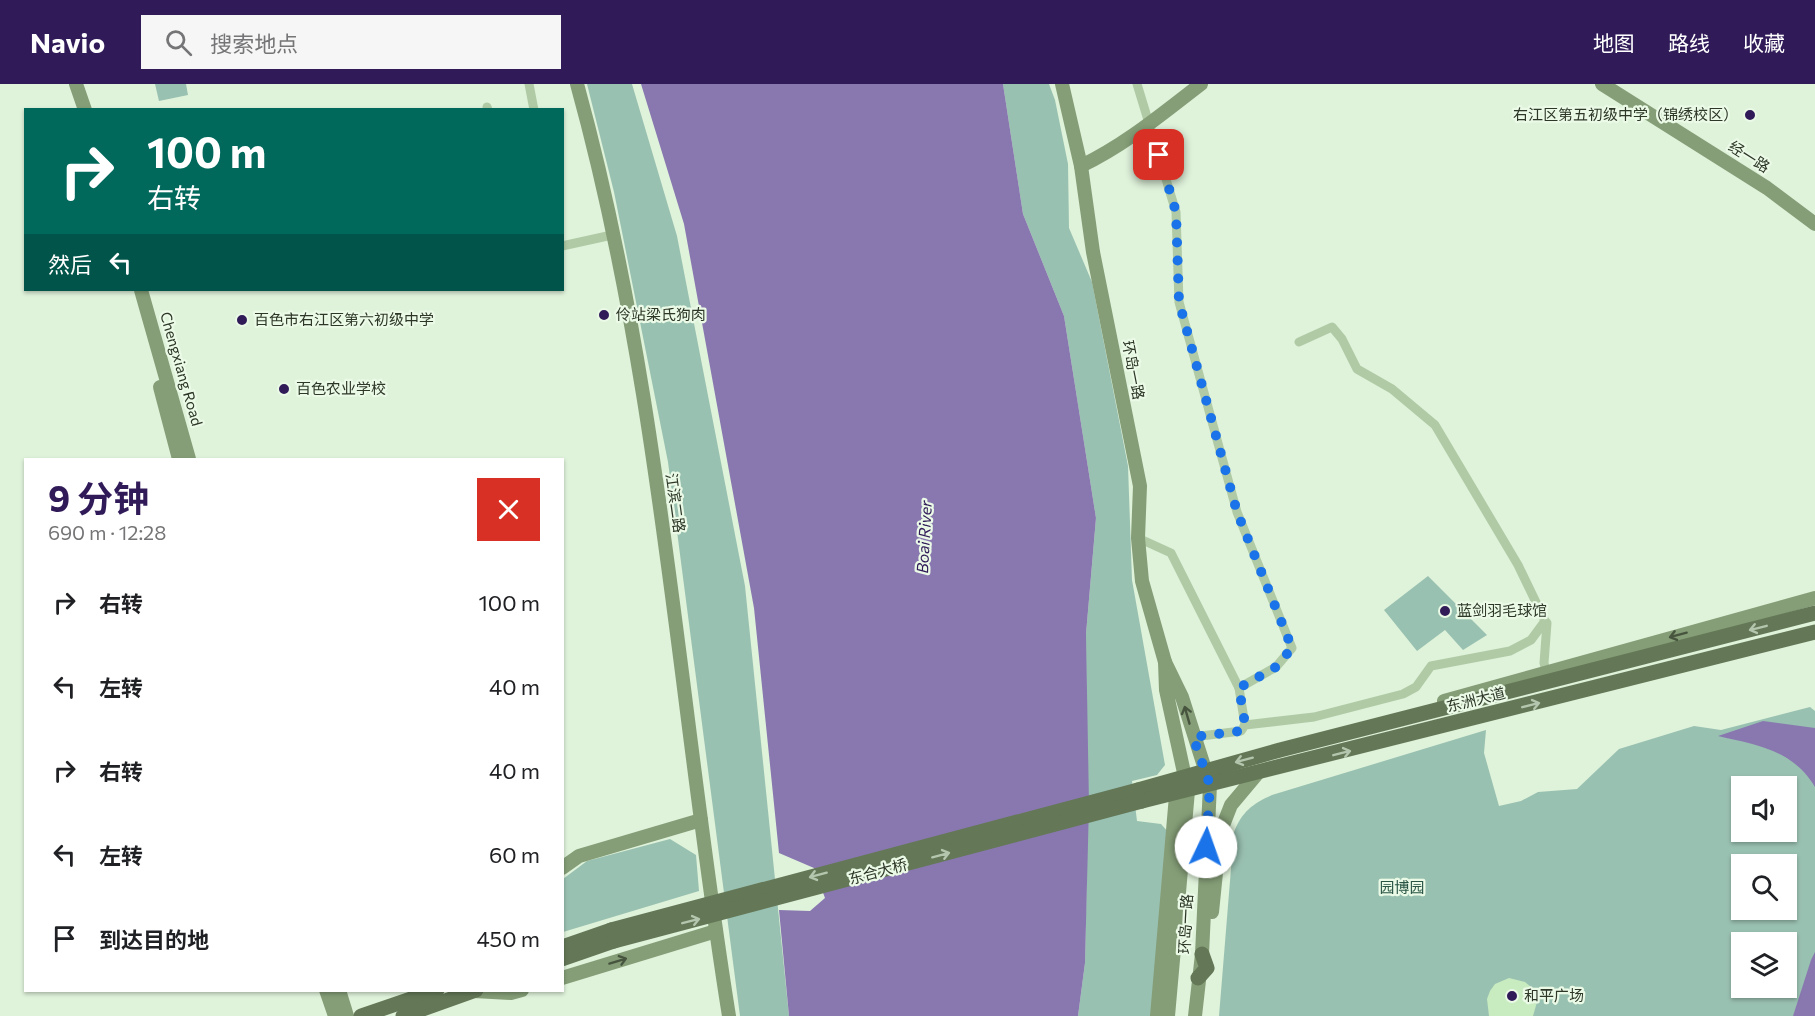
<!DOCTYPE html>
<html lang="zh">
<meta charset="utf-8">
<style>
:root{--surface:#fff;--page:#f6f6f6;--text:#202124;--muted:#757577;--accent:#301b58}
body{margin:0;font-family:Commissioner,"Noto Sans SC",sans-serif;background:var(--page);color:var(--text);height:100vh;display:flex;flex-direction:column;font-size:22px;white-space:nowrap}
*{box-sizing:border-box;margin:0}
p{font-size:20px;color:var(--muted)}
.icon{flex:none;width:33px;height:33px;fill:none;stroke:currentColor;stroke-width:2;stroke-linecap:round;stroke-linejoin:round}
.map{position:relative;flex:1;overflow:hidden}
.drawer{position:absolute;left:24px;top:374px;width:540px;height:534px;display:flex;flex-direction:column;background:var(--surface);border-radius:0px;box-shadow:0 2px 4px #0004}
.drawer>*{flex:none}
.banner{position:absolute;left:24px;top:24px;width:540px;height:183px;border-radius:0px;box-shadow:0 2px 4px #0004;background:#00695c;color:#fff;overflow:hidden}
.fabs{position:absolute;left:1731px;top:692px;display:grid;gap:12px}
.fabs a{display:grid;place-items:center;width:66px;height:66px;border-radius:0px;background:var(--surface);box-shadow:0 2px 4px #0004;font-size:30px}
.pin{position:absolute;display:grid;place-items:center;width:51px;height:51px;color:#fff;margin:-26px;border-radius:12px;box-shadow:0 3px 9px #0006}
.me{position:absolute;width:66px;margin:-33px;rotate:3deg;stroke-linejoin:round;filter:drop-shadow(0 0 4px #0008)}
.turn{display:flex;align-items:center;gap:21px;height:126px;padding:0 24px;font-size:27px}
.turn .icon{width:78px;height:78px;stroke-width:2.5}
.turn b{display:block;font-size:42px;line-height:51px}
.then{display:flex;align-items:center;height:57px;padding:0 24px;background:#0003;gap:12px;font-size:22px}
.round{display:grid;place-items:center;flex:none;width:63px;height:63px;border-radius:0px;background:var(--page)}
.head{display:flex;align-items:center;justify-content:space-between;height:102px;padding:0 24px}
h1{font-size:36px;font-weight:700;line-height:45px;color:var(--accent)}
ul{padding:0;list-style:none}
li{display:flex;align-items:center;gap:18px;height:84px;padding:0 24px}
li div{flex:1}
li b{display:block;font-size:22px}
li em{font-style:normal}
header{display:flex;align-items:center;gap:36px;box-sizing:border-box;height:84px;padding:0 30px;background:var(--accent);color:#fff}
header strong{font-size:28px}
nav{display:flex;gap:33px;margin-inline-start:auto;font-size:21px}
.search{width:420px;height:54px;background:var(--page);display:flex;align-items:center;gap:15px;box-sizing:border-box;padding:0 21px;border-radius:0px;color:var(--muted);font-size:22px}
.map>svg:first-child{display:block}
.green{fill:#99c1b1;fill-rule:evenodd}
.plaza{fill:#c8ebc0}
.water{fill:#8978b0}
.lines{fill:none;stroke-linecap:round;stroke-linejoin:round}
.street{stroke:#b0caa5;stroke-width:9}
.secondary{stroke:#859e77;stroke-width:14}
.primary{stroke:#647857;stroke-width:15}
.primary-bridge{stroke:#647857;stroke-width:15}
.oneway{stroke:#b4c6ad}
.oneway2{stroke:#47553f}
.route{stroke:#1a73e8;stroke-width:10;stroke-dasharray:0 18}
.poi-dot{fill:#301b58;stroke:#eafae6;stroke-width:2}
.labels{text-anchor:middle;stroke-width:4.5;stroke-linejoin:round;paint-order:stroke}
.poi-label{font-size:15px;fill:#2d3627;stroke:#eafae6;text-anchor:start}
.street-label{font-size:15px;fill:#2d3627;stroke:#eafae6}
.park-label{font-size:15px;fill:#2a5545;stroke:#eafae6}
.water-label{font-size:16px;font-style:italic;fill:#301b58;stroke:#eafae6}
</style>
<header>
<strong>Navio</strong>
<div class="search"><svg class="icon" aria-label="search" viewBox="0 0 24 24"><circle cx="10" cy="10" r="6"/><path d="M15 15l6 6"/></svg>搜索地点</div>
<nav><a>地图</a><a>路线</a><a>收藏</a></nav>
</header>
<div class="map">
<svg width="1815" height="932" viewBox="0 0 1815 932">
<rect width="100%" height="100%" fill="#dff2da"/>
<!-- green -->
<g class="green">
<path d="M155 0H186L188 11 159 17Z"/>
<path d="M587 0H632L677 152 745 502 789 932H740L668 378 614 108Z"/>
<path d="M1003 0H1049L1055 16 1068 80 1069 144 1092 198 1128 382 1132 496 1165 681 1157 691 1132 697 1137 737 1161 740 1169 749 1152 932H1078L1085 879 1087 780 1086 550 1096 434 1064 232 1023 130Z"/>
<path d="M1428 492 1487 551 1463 566 1445 546 1417 567 1384 526Z"/>
<path d="M1810 623 1815 627V932H1219L1234 748C1242 728 1252 720 1272 711L1486 646 1484 669 1499 722 1521 717 1538 708 1577 705 1619 665 1694 642 1721 646ZM1742 702H1786V747H1742ZM1742 780H1786V825H1742ZM1742 858H1786V903H1742Z"/>
<path d="M670 755 696 771 699 807 563 848V795L587 777Z"/>
</g>
<!-- plaza -->
<path class="plaza" d="M1509 894 1525 898 1531 903 1537 918 1533 932H1489L1487 915 1490 907 1495 900Z"/>
<!-- water -->
<g class="water">
<path d="M641 0H1003L1023 130 1064 232 1096 434 1086 550 1089 720 1085 879 1078 932H789L779 826 810 827 825 814 814 784 779 769 754 524 684 140Z"/>
<path d="M1763 637 1815 644V703C1793 666 1757 661 1718 652Z"/>
<path d="M1815 868V932H1793L1811 876Z"/>
</g>
<g class="lines">
<!-- street -->
<g class="street">
<path d="M529 0 534 26"/>
<path d="M1137 0 1176 128 1179 218 1237 428 1292 564 1276 583 1239 604 1245 641"/>
<path d="M487 23 488 26"/>
<path d="M562 162 612 151"/>
<path d="M1299 258 1332 243 1342 255 1357 285 1392 305 1435 341 1518 481 1545 537"/>
<path d="M1138 454 1171 469 1239 604"/>
<path d="M1193 653 1241 647 1245 641 1314 633 1403 610 1416 603 1431 582 1510 567 1531 556 1545 537 1547 539 1544 579 1547 591"/>
</g>
<!-- secondary -->
<g class="secondary">
<path d="M76 0 85 26"/>
<path d="M577 0C661 304 679 622 729 932"/>
<path d="M1062 0 1081 82 1093 168 1140 402 1138 454 1142 497 1165 578"/>
<path d="M1602 0 1767 104 1815 140"/>
<path d="M1081 82C1125 61 1162 30 1201 0"/>
<path d="M141 206 189 375"/>
<path d="M160 303 179 375"/>
<path d="M1444 617 1815 514"/>
<path d="M562 784 579 772 701 736"/>
<path d="M1212 828 1220 749 1231 721 1257 690"/>
<path d="M562 894 716 847"/>
<path d="M326 906 335 932"/>
<path d="M339 906 347 932"/>
<path d="M474 907 511 909 522 906"/>
<path d="M1157 932 1177 700"/>
<path d="M1168 932 1188 707 1166 606 1165 578 1182 613 1210 701 1202 870 1195 932"/>
</g>
<!-- primary -->
<g class="primary">
<path d="M1138 706 1280 666 1815 529"/>
<path d="M1142 717 1815 548"/>
<path d="M562 863 611 846"/>
<path d="M562 875 614 857"/>
<path d="M1198 894 1207 884 1202 870"/>
<path d="M361 932 437 906"/>
<path d="M403 932 476 906"/>
</g>
<!-- primary-bridge -->
<g class="primary-bridge">
<path d="M611 846 1138 706"/>
<path d="M614 857 1142 717"/>
</g>
</g>
<!-- one-way arrows -->
<defs><path id="oneway-shaft" d="M-6 0H5M1.5-3L5.5 0L1.5 3" fill="none" stroke-width="1.6" stroke-linecap="round" stroke-linejoin="round" transform="scale(1.5)"/></defs>
<g class="oneway">
<use href="#oneway-shaft" transform="translate(1758 544) rotate(166)"/>
<use href="#oneway-shaft" transform="translate(1531 621) rotate(-14)"/>
<use href="#oneway-shaft" transform="translate(1342 669) rotate(-14)"/>
<use href="#oneway-shaft" transform="translate(1244 676) rotate(165)"/>
<use href="#oneway-shaft" transform="translate(941 771) rotate(-15)"/>
<use href="#oneway-shaft" transform="translate(818 791) rotate(165)"/>
<use href="#oneway-shaft" transform="translate(691 837) rotate(-14)"/>
</g>
<g class="oneway2">
<use href="#oneway-shaft" transform="translate(1678 551) rotate(165)"/>
<use href="#oneway-shaft" transform="translate(1187 631) rotate(-106)"/>
<use href="#oneway-shaft" transform="translate(618 877) rotate(-17)"/>
</g>
<g class="lines">
<!-- route -->
<path class="route" d="M1159 71 1176 128 1179 218 1237 428 1292 564 1276 583 1239 604 1245 640 1241 647 1193 653 1210 701 1206 763"/>
</g>
<!-- markers -->
<g class="poi-dot">
<circle cx="1750" cy="31" r="6"/>
<circle cx="604" cy="231" r="6"/>
<circle cx="242" cy="236" r="6"/>
<circle cx="284" cy="305" r="6"/>
<circle cx="1445" cy="527" r="6"/>
<circle cx="1512" cy="912" r="6"/>
</g>
<g class="labels">
<!-- poi labels -->
<g class="poi-label">
<text x="1738" y="36" text-anchor="end">右江区第五初级中学（锦绣校区）</text>
<text x="616" y="236">伶站梁氏狗肉</text>
<text x="254" y="241">百色市右江区第六初级中学</text>
<text x="296" y="310">百色农业学校</text>
<text x="1457" y="532">蓝剑羽毛球馆</text>
<text x="1524" y="917">和平广场</text>
</g>
<!-- street labels -->
<g class="street-label">
<text transform="translate(1749 73) rotate(32)" y="5">经一路</text>
<text transform="translate(181 285) rotate(74)" y="5">Chengxiang Road</text>
<text transform="translate(1133 286) rotate(79)" y="5">环岛一路</text>
<text transform="translate(675 419) rotate(82)" y="5">江滨二路</text>
<text transform="translate(1476 616) rotate(-14)" y="5">东洲大道</text>
<text transform="translate(878 788) rotate(-15)" y="5">东合大桥</text>
<text transform="translate(1186 840) rotate(-87)" y="5">环岛一路</text>
</g>
<!-- park labels -->
<g class="park-label">
<text x="1402" y="809">园博园</text>
</g>
<!-- water labels -->
<g class="water-label">
<text transform="translate(924 453) rotate(-87)" y="6">Boai River</text>
</g>
</g>
</svg>
<div class="fabs">
<a><svg class="icon" aria-label="sound" viewBox="0 0 24 24"><path d="M4 9h4l5-4v14l-5-4H4zM17 9q2 3 0 6"/></svg></a>
<a><svg class="icon" aria-label="search" viewBox="0 0 24 24"><circle cx="10" cy="10" r="6"/><path d="M15 15l6 6"/></svg></a>
<a><svg class="icon" aria-label="layers" viewBox="0 0 24 24"><path d="M12 4l9 5-9 5-9-5zM3 14l9 5 9-5"/></svg></a>
</div>
<div class="pin" style="left:1159px;top:71px;background:#d93025"><svg class="icon" aria-label="arrive" viewBox="0 0 24 24"><path d="M6 21V4h12l-3 4 3 4H6"/></svg></div>
<svg class="me" style="left:1206px;top:763px" viewBox="-20 -20 40 40"><circle r="19" fill="#fff"/><path d="M0-13L10 11 0 6-10 11z" fill="#1a73e8"/></svg>
<div class="banner">
<div class="turn"><svg class="icon" aria-label="right" viewBox="0 0 24 24"><path d="M7 20v-9h11M14 6l5 5-5 5"/></svg><div><b>100 m</b>右转</div></div>
<div class="then">然后<svg class="icon" aria-label="left" viewBox="0 0 24 24"><path d="M17 20v-9H6M10 6l-5 5 5 5"/></svg></div>
</div>
<section class="drawer">
<div class="head"><div><h1>9 分钟</h1><p>690 m · 12:28</p></div><a class="round" style="background:#d93025;color:#fff"><svg class="icon" aria-label="close" viewBox="0 0 24 24"><path d="M6 6l12 12M18 6L6 18"/></svg></a></div>
<ul>
<li><svg class="icon" aria-label="right" viewBox="0 0 24 24"><path d="M7 20v-9h11M14 6l5 5-5 5"/></svg><div><b>右转</b></div><em>100 m</em></li>
<li><svg class="icon" aria-label="left" viewBox="0 0 24 24"><path d="M17 20v-9H6M10 6l-5 5 5 5"/></svg><div><b>左转</b></div><em>40 m</em></li>
<li><svg class="icon" aria-label="right" viewBox="0 0 24 24"><path d="M7 20v-9h11M14 6l5 5-5 5"/></svg><div><b>右转</b></div><em>40 m</em></li>
<li><svg class="icon" aria-label="left" viewBox="0 0 24 24"><path d="M17 20v-9H6M10 6l-5 5 5 5"/></svg><div><b>左转</b></div><em>60 m</em></li>
<li><svg class="icon" aria-label="arrive" viewBox="0 0 24 24"><path d="M6 21V4h12l-3 4 3 4H6"/></svg><div><b>到达目的地</b></div><em>450 m</em></li>
</ul>
</section>
</div>
